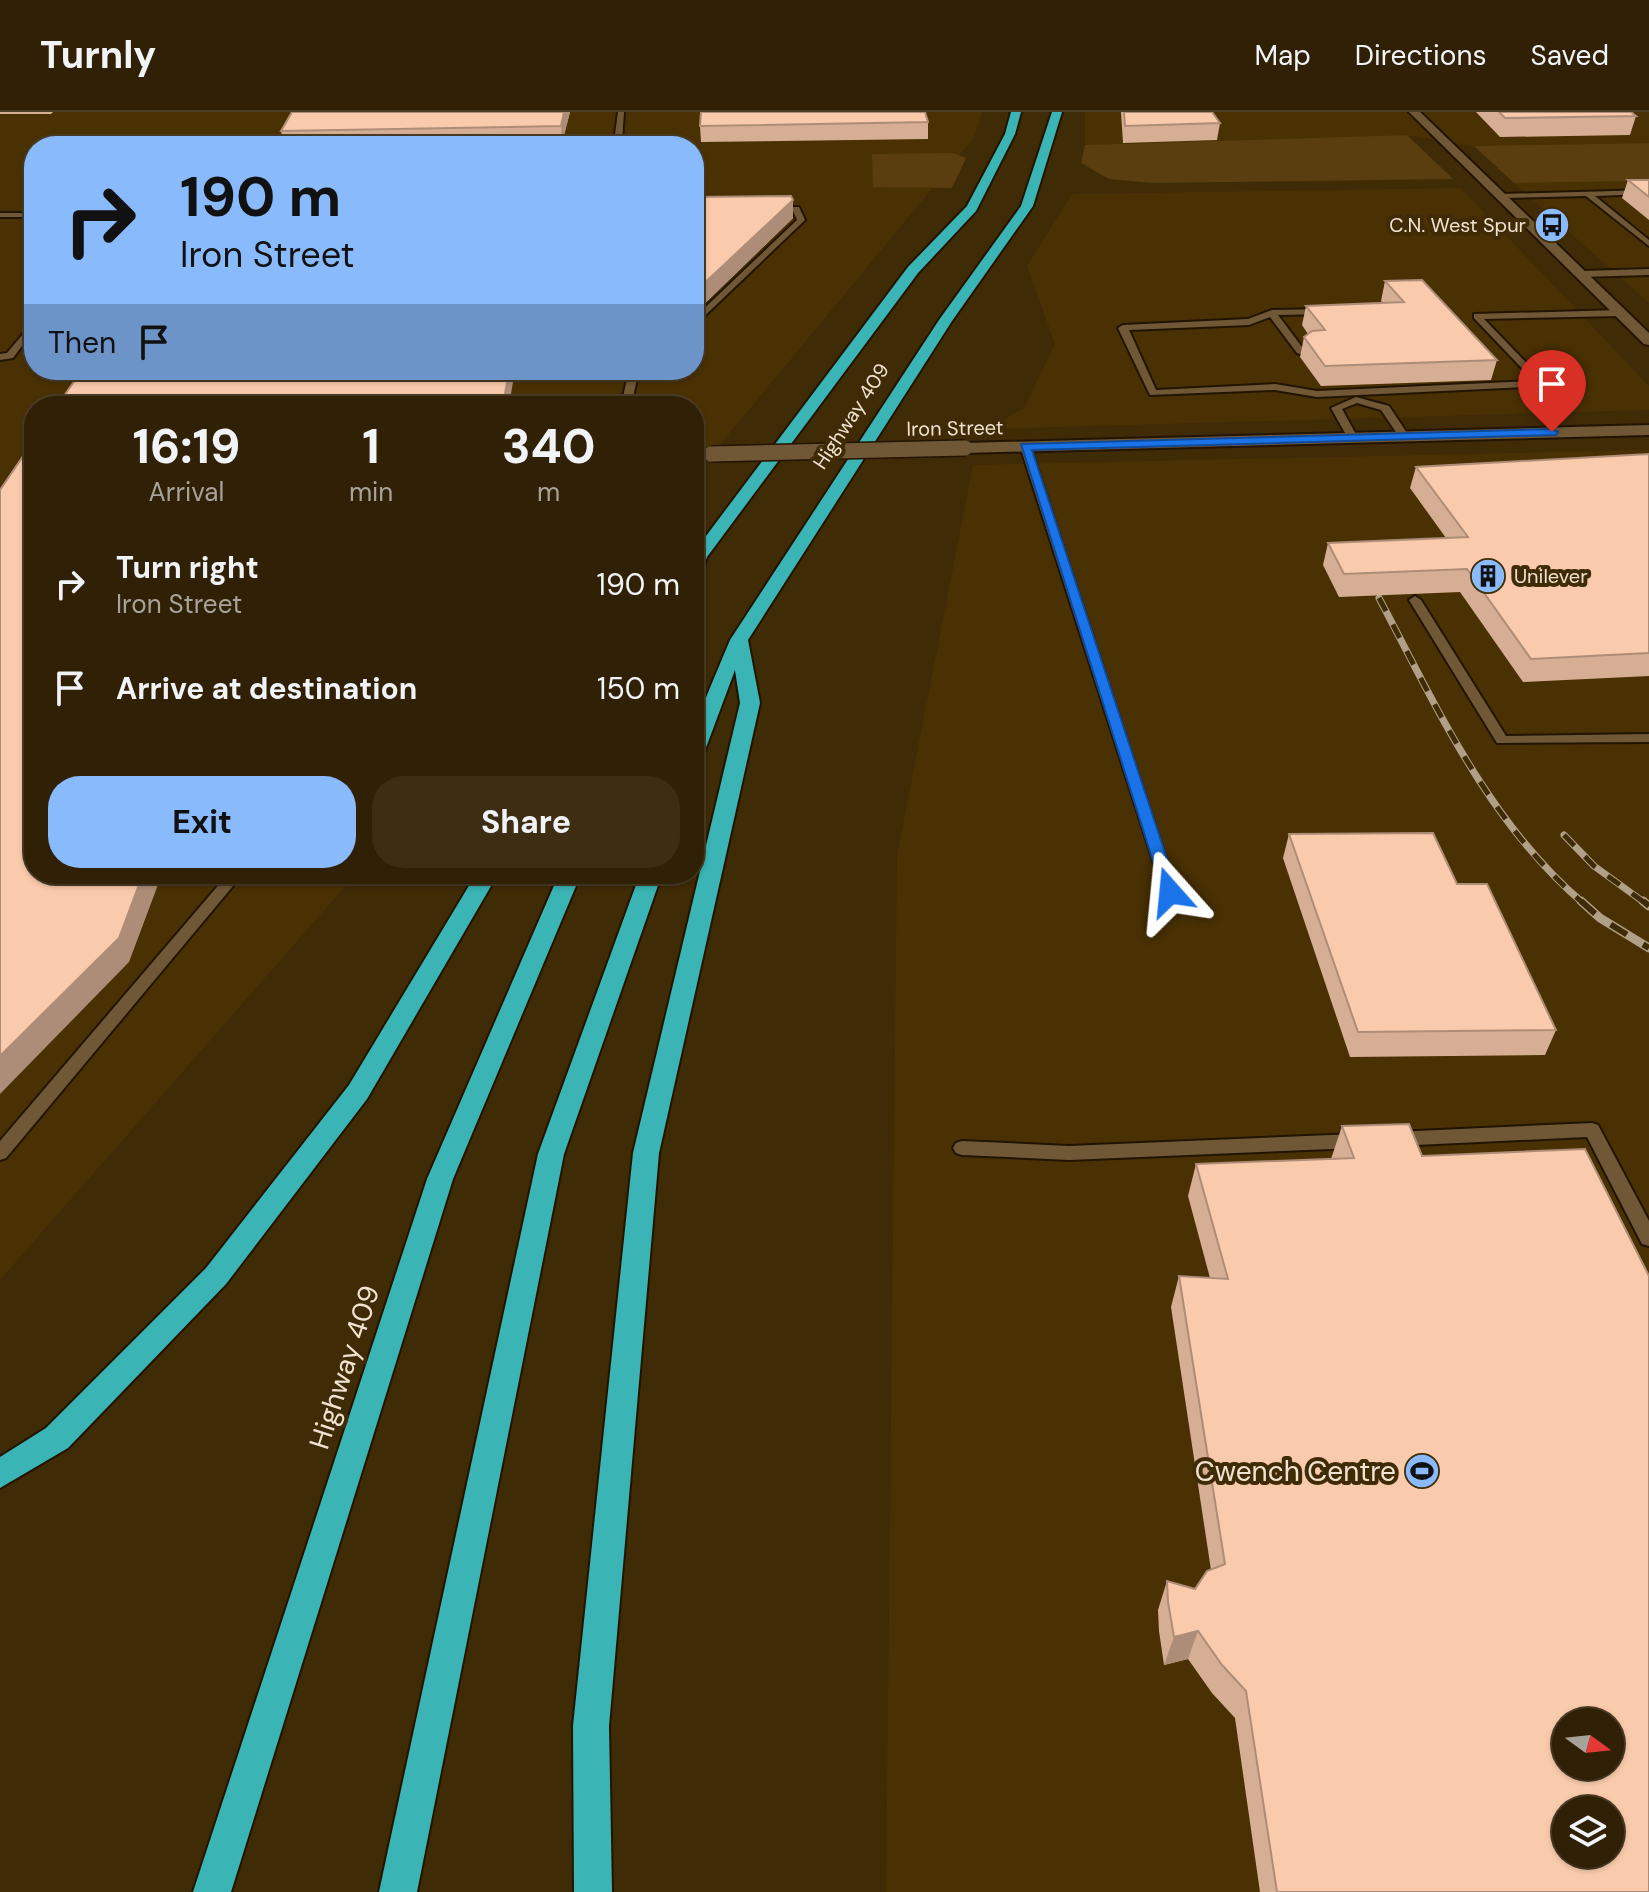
<!DOCTYPE html>
<style>
:root{--surface:#302005;--page:#3c2d13;--text:#f1f3f6;--muted:#a8a39a;--line:#4b3e27;--accent:#88bafc}
body{margin:0;font-family:"DM Sans",sans-serif;background:var(--page);color:var(--text);height:100vh;display:flex;flex-direction:column;font-size:30px;white-space:nowrap}
*{box-sizing:border-box;margin:0}
p{font-size:26px;color:var(--muted)}
.icon{flex:none;width:44px;height:44px;fill:none;stroke:currentColor;stroke-width:2;stroke-linecap:round;stroke-linejoin:round}
.map{position:relative;flex:1;overflow:hidden}
.drawer{position:absolute;left:24px;top:284px;width:680px;height:488px;display:flex;flex-direction:column;background:var(--surface);border-radius:32px;box-shadow:0 2px 6px #0004,0 0 0 2px var(--line)}
.drawer>*{flex:none}
.hud{position:absolute;left:24px;top:24px;width:680px;height:244px;border-radius:32px;box-shadow:0 2px 6px #0004,0 0 0 2px var(--line);background:#88bafc;color:#111;overflow:hidden}
.needle{width:52px;rotate:105deg}
.tools{position:absolute;left:1552px;top:1596px;display:grid;gap:16px}
.tools a{display:grid;place-items:center;width:72px;height:72px;border-radius:50%;background:var(--surface);box-shadow:0 2px 6px #0004,0 0 0 2px var(--line);font-size:40px}
.pin{position:absolute;display:grid;place-items:center;width:68px;height:68px;color:#fff;margin:-82px -34px;border-radius:50% 50% 50% 0;rotate:-45deg;box-shadow:0 0 8px #0007}
.pin .icon{rotate:45deg}
.me{position:absolute;width:88px;margin:-44px;rotate:342deg;stroke-linejoin:round;filter:drop-shadow(0 0 6px #0008)}
.turn{display:flex;align-items:center;gap:28px;height:168px;padding:0 24px;font-size:36px}
.turn .icon{width:104px;height:104px;stroke-width:2.5}
.turn b{display:block;font-size:56px;line-height:68px}
.then{display:flex;align-items:center;height:76px;padding:0 24px;background:#0003;gap:16px;font-size:30px}
.eta{display:flex;justify-content:space-evenly;align-items:center;height:136px;text-align:center}
.eta b{font-size:48px;font-weight:700;line-height:56px}
.action{display:flex;gap:16px;margin-top:auto;padding:16px 24px}
.action a{flex:1;height:92px;border-radius:32px;background:var(--accent);color:#111;font-size:32px;font-weight:700;line-height:92px;text-align:center}
.action a+a{background:var(--page);color:var(--text)}
ul{padding:0;list-style:none}
li{display:flex;align-items:center;gap:24px;height:104px;padding:0 24px}
li div{flex:1}
li b{display:block;font-size:30px}
li em{font-style:normal}
header{display:flex;align-items:center;gap:48px;box-sizing:border-box;height:112px;padding:0 40px;background:var(--surface);border-bottom:2px solid var(--line)}
header strong{font-size:38px}
nav{display:flex;gap:44px;margin-inline-start:auto;font-size:28px}
.map>svg:first-child{display:block}
.built{fill:#4a3103;fill-rule:evenodd}
.green{fill:#5a3e0f}
.lines{fill:none;stroke-linecap:round;stroke-linejoin:round}
.lane-casing{stroke:#231400;stroke-width:4}
.street-casing{stroke:#231400;stroke-width:4}
.secondary-casing{stroke:#231400;stroke-width:4}
.highway-casing{stroke:#231400;stroke-width:4}
.lane{fill:#705837;fill-rule:evenodd}
.street{fill:#705837;fill-rule:evenodd}
.secondary{fill:#705837;fill-rule:evenodd}
.highway{fill:#3ab4b4;fill-rule:evenodd}
.rail-far1-casing{stroke:#b1a087;stroke-width:7}
.rail-casing{stroke:#b1a087;stroke-width:9}
.rail-far1{stroke:#402b07;stroke-width:5;stroke-dasharray:15;stroke-linecap:butt}
.rail{stroke:#402b07;stroke-width:6;stroke-dasharray:19;stroke-linecap:butt}
.street-bridge-casing{stroke:#231400;stroke-width:18;stroke-linecap:butt}
.street-bridge{stroke:#705837;stroke-width:15}
.wall{fill:#d6ae93}
.shaded-wall{fill:#ae8d78}
.building{fill:#f9caab;stroke:#ae8d78;stroke-width:2;fill-rule:evenodd}
.route{fill:#1a73e8;stroke:#114b97;stroke-width:2}
.labels{text-anchor:middle;stroke-width:8;stroke-linejoin:round;paint-order:stroke}
.far-poi-label{font-size:20px;fill:#f1e3d0;stroke:#402b07;text-anchor:end}
.far-street-label{font-size:20px;fill:#f1e3d0;stroke:#402b07}
.near-street-label{font-size:28px;fill:#f1e3d0;stroke:#402b07}
.near-poi-label{font-size:28px;fill:#f1e3d0;stroke:#402b07;text-anchor:end}
</style>
<header>
<strong>Turnly</strong>
<nav><a>Map</a><a>Directions</a><a>Saved</a></nav>
</header>
<div class="map">
<svg width="1649" height="1780" viewBox="0 0 1649 1780">
<rect width="100%" height="100%" fill="#402b07"/>
<!-- built -->
<g class="built">
<path d="M0 0H982L974 26 694 364V294H34V762H356L0 1168ZM34 34H694V258H34Z"/>
<path d="M1085 0H1649V31L1474 34 1407 23 1085 33Z"/>
<path d="M1649 69V191L1514 71Z"/>
<path d="M1461 76 1649 274V298L988 317 1024 296 1055 232 1027 154 1072 82Z"/>
<path d="M1649 338V1780H886L897 744 973 353ZM1566 1610H1610V1654H1566ZM1566 1698H1610V1742H1566Z"/>
</g>
<!-- green -->
<g class="green">
<path d="M1407 23 1453 67 1152 71 1109 67 1081 51 1085 33Z"/>
<path d="M1649 31V69L1514 71 1474 34Z"/>
<path d="M953 41 966 46 952 76 873 75 872 42Z"/>
</g>
<g class="lines">
<!-- lane casing -->
<g class="lane-casing">
<g id="lane">
<path d="M618 0H624L622 30 618 32 614 30Z"/>
<path d="M1649 78V82L1595 84 1649 128V134L1586 84 1501 86 1497 84 1501 82Z"/>
<path d="M768 95H799L805 108 694 214V206L797 108 793 99H771Z"/>
<rect x="0" y="101" width="34" height="4"/>
<path d="M1649 157V163L1581 165 1577 162 1581 159Z"/>
<path d="M1328 197V201L1325 202 1278 203 1305 239 1300 242 1297 241 1270 205 1249 213 1129 218 1156 278 1275 272 1317 279 1534 269 1474 206V202L1621 198 1625 201 1621 204 1484 207 1545 270V274L1317 285 1275 278 1150 283 1118 216 1123 213 1248 207 1272 198Z"/>
<path d="M34 209V218L13 246 0 248V242L7 241Z"/>
<path d="M629 258H639L631 294H621Z"/>
<path d="M1356 285 1389 294 1409 324 1408 326H1400L1381 298 1357 291 1342 297 1358 326 1349 328 1331 296Z"/>
<path d="M1025 331 1030 334 1177 780 1175 783H1165L1163 780 1020 334Z"/>
<path d="M1415 484 1421 488 1506 624 1649 622V630L1497 631 1409 488Z"/>
<path d="M228 762H243L6 1046 0 1048V1029Z"/>
<path d="M1592 1011 1598 1013 1649 1109V1134L1642 1132 1587 1025 1395 1034 1389 1032 1386 1027 1389 1022 1395 1020Z"/>
<path d="M1356 1022 1362 1024 1365 1029 1362 1034 1356 1036 1069 1048 962 1043 956 1041 953 1036 956 1031 962 1029 1069 1034Z"/>
</g>
</g>
<!-- street casing -->
<g class="street-casing">
<g id="street">
<path d="M1649 313V323L965 341 957 336 965 331Z"/>
<path d="M711 337 717 339V345L694 348V338Z"/>
</g>
</g>
<!-- secondary casing -->
<g class="secondary-casing">
<path id="secondary" d="M1409 0H1420L1649 221V233L1644 232Z"/>
</g>
<!-- highway casing -->
<g class="highway-casing">
<g id="highway">
<path d="M1011 0H1021L1015 22 976 99 918 161 707 445 700 465 694 466V440L908 155 967 94 1005 22Z"/>
<path d="M1052 0H1062L1033 94 952 209 748 528 760 591 659 1041 609 1614 612 1780H574L573 1614 633 1041 740 591 735 558 704 641 694 647V614L730 528 939 208 1021 94Z"/>
<path d="M476 762H498L367 987 226 1172 68 1336 0 1376V1345L46 1316 206 1156 349 973Z"/>
<path d="M559 762H581L453 1067 231 1780H193L427 1067Z"/>
<path d="M640 762H662L564 1042 417 1780H379L538 1042Z"/>
</g>
</g>
<!-- lane -->
<use href="#lane" class="lane"/>
<!-- street -->
<use href="#street" class="street"/>
<!-- secondary -->
<use href="#secondary" class="secondary"/>
<!-- highway -->
<use href="#highway" class="highway"/>
<!-- rail-far1 casing -->
<g class="rail-far1-casing">
<g id="rail-far1">
<path d="M1379 486C1436 594 1488 710 1583 791"/>
<path d="M1564 723 1594 754 1645 791"/>
</g>
</g>
<!-- rail casing -->
<g class="rail-casing">
<g id="rail">
<path d="M1581 789 1600 806 1649 836"/>
<path d="M1643 789 1649 794"/>
</g>
</g>
<!-- rail-far1 -->
<use href="#rail-far1" class="rail-far1"/>
<!-- rail -->
<use href="#rail" class="rail"/>
<!-- street-bridge casing -->
<g class="street-bridge-casing">
<path id="street-bridge" d="M711 342 965 336"/>
</g>
<!-- street-bridge -->
<use href="#street-bridge" class="street-bridge"/>
</g>
<!-- wall -->
<g class="wall">
<path d="M0 0H53L51 2H0Z"/>
<path d="M292 0H570L562 31 404 34H284L281 19Z"/>
<path d="M1121 0H1212L1220 11 1217 28 1123 31Z"/>
<path d="M1476 0H1631L1636 4 1630 23 1500 25Z"/>
<path d="M928 10V27L701 30 700 14Z"/>
<path d="M1628 68H1649V108L1622 86Z"/>
<path d="M694 85 793 106 697 199H694Z"/>
<path d="M1385 169 1497 248 1491 268 1321 274 1300 245 1304 225 1308 222 1302 213 1306 194 1383 191 1381 189Z"/>
<path d="M1649 342V564L1523 570 1460 480 1339 485 1323 453 1328 431 1446 426 1410 376 1416 355Z"/>
<path d="M1289 722 1457 772 1556 918 1545 943 1350 945 1283 746Z"/>
<path d="M1342 1014 1649 1780H1260L1235 1606 1212 1581 1188 1547 1164 1553 1159 1519 1158 1498 1167 1469 1195 1477 1211 1458 1171 1195 1179 1164 1210 1166 1188 1084 1196 1052 1331 1047Z"/>
</g>
<!-- shaded-wall -->
<g class="shaded-wall">
<path d="M564 0H570L562 31 561 14Z"/>
<path d="M793 88V106L697 199 696 179Z"/>
<path d="M509 258H515L509 294H503Z"/>
<path d="M143 762H162L129 850 0 982V944Z"/>
<path d="M1198 1519 1188 1547 1164 1553 1174 1525Z"/>
</g>
<!-- building -->
<g class="building">
<path d="M292 0H564L561 14 281 19Z"/>
<path d="M701 0H925L928 10 700 14Z"/>
<path d="M1124 0H1212L1220 11 1125 14Z"/>
<path d="M1499 0H1631L1636 4 1505 6Z"/>
<path d="M1628 68H1649V85Z"/>
<path d="M791 84 793 88 696 179H694V85Z"/>
<path d="M1422 168 1497 248 1325 254 1304 225 1312 219 1325 218 1306 194 1404 190 1385 169Z"/>
<path d="M82 258H509L503 294H57Z"/>
<path d="M34 328V762H143L119 826 0 944V378Z"/>
<path d="M1649 342V541L1531 547 1467 457 1344 462 1328 431 1468 425 1416 355Z"/>
<path d="M1433 721 1457 772H1487L1556 918 1358 920 1289 722Z"/>
<path d="M1409 1012 1422 1044 1585 1037 1649 1164V1780H1277L1246 1579 1222 1553 1198 1519 1174 1525 1168 1490 1167 1469 1195 1477 1207 1459 1225 1452 1179 1164 1228 1167 1196 1052 1354 1046 1342 1014ZM1566 1610H1610V1654H1566ZM1566 1698H1610V1742H1566Z"/>
</g>
<!-- route -->
<path class="route" d="M1552 317 1558 320 1556 323 1032 338 1178 780 1170 786 1164 784 1021 332Z"/>
<!-- icons -->
<defs>
<g id="bus-disc" transform="scale(1.8)"><circle r="9.5" fill="#88bafc" stroke="#402b07"/><path d="M-5-6H5V4H4V6H2V4H-2V6H-4V4H-5ZM-3.5-4V0h7V-4ZM-3.5 1.2v1.5H-2V1.2ZM2 1.2v1.5H3.5V1.2Z" fill="#111"/></g>
<g id="building-disc" transform="scale(1.8)"><circle r="9.5" fill="#88bafc" stroke="#402b07"/><path d="M-4-6H4V6H1V3H-1V6H-4ZM-2.5-4.3h1.7v1.8h-1.7ZM.8-4.3h1.7v1.8H.8ZM-2.5-1h1.7V.8h-1.7ZM.8-1h1.7V.8H.8Z" fill="#111"/></g>
<g id="stadium-disc" transform="scale(1.8)"><circle r="9.5" fill="#88bafc" stroke="#402b07"/><path d="M0-5a6.5 5 0 1 0 0 10a6.5 5 0 1 0 0-10ZM-3.5-1.8h7v3.6h-7Z" fill="#111"/></g>
</defs>
<g fill-rule="evenodd">
<use href="#bus-disc" x="1552" y="113"/>
<use href="#building-disc" x="1488" y="464"/>
<use href="#stadium-disc" x="1422" y="1359"/>
</g>
<g class="labels">
<!-- far-poi labels -->
<g class="far-poi-label">
<text x="1526" y="120">C.N. West Spur</text>
<text x="1514" y="471" text-anchor="start">Unilever</text>
</g>
<!-- far-street labels -->
<g class="far-street-label">
<text transform="translate(851 304) rotate(-57)" y="7">Highway 409</text>
<text transform="translate(955 316) rotate(-1)" y="7">Iron Street</text>
</g>
<!-- near-street labels -->
<g class="near-street-label">
<text transform="translate(344 1255) rotate(-72)" y="10">Highway 409</text>
</g>
<!-- near-poi labels -->
<g class="near-poi-label">
<text x="1396" y="1369">Cwench Centre</text>
</g>
</g>
</svg>
<div class="tools">
<a><svg class="needle" viewBox="-14 -14 28 28"><path d="M0-13l5 13h-10z" fill="#e53935"/><path d="M0 13l5-13h-10z" fill="#a8a39a"/></svg></a>
<a><svg class="icon" aria-label="layers" viewBox="0 0 24 24"><path d="M12 4l9 5-9 5-9-5zM3 14l9 5 9-5"/></svg></a>
</div>
<div class="pin" style="left:1552px;top:320px;background:#d93025"><svg class="icon" aria-label="arrive" viewBox="0 0 24 24"><path d="M6 21V4h12l-3 4 3 4H6"/></svg></div>
<svg class="me" style="left:1170px;top:780px" viewBox="-20 -20 40 40"><path d="M0-17L14 15 0 8-14 15z" fill="#1a73e8" stroke="#fff" stroke-width="4"/></svg>
<div class="hud">
<div class="turn"><svg class="icon" aria-label="right" viewBox="0 0 24 24"><path d="M7 20v-9h11M14 6l5 5-5 5"/></svg><div><b>190 m</b>Iron Street</div></div>
<div class="then">Then<svg class="icon" aria-label="arrive" viewBox="0 0 24 24"><path d="M6 21V4h12l-3 4 3 4H6"/></svg></div>
</div>
<section class="drawer">
<div class="eta">
<div><b>16:19</b><p>Arrival</p></div>
<div><b>1</b><p>min</p></div>
<div><b>340</b><p>m</p></div>
</div>
<ul>
<li><svg class="icon" aria-label="right" viewBox="0 0 24 24"><path d="M7 20v-9h11M14 6l5 5-5 5"/></svg><div><b>Turn right</b><p>Iron Street</p></div><em>190 m</em></li>
<li><svg class="icon" aria-label="arrive" viewBox="0 0 24 24"><path d="M6 21V4h12l-3 4 3 4H6"/></svg><div><b>Arrive at destination</b></div><em>150 m</em></li>
</ul>
<div class="action"><a>Exit</a><a>Share</a></div>
</section>
</div>
